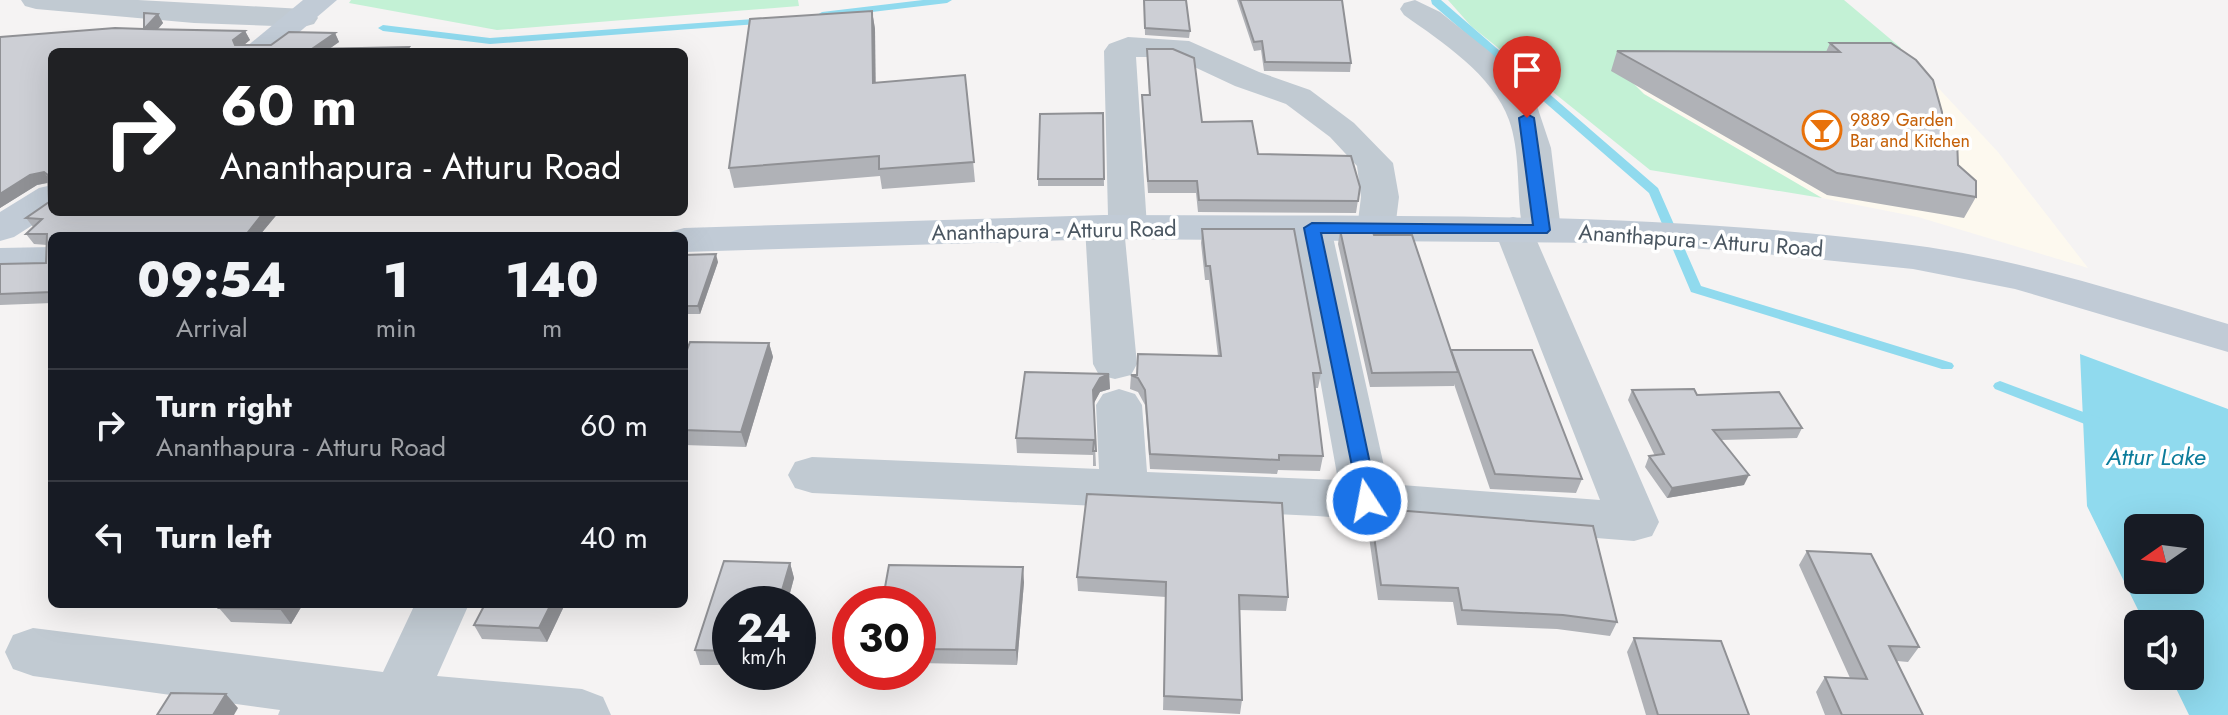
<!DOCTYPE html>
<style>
:root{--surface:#171b24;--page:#20242c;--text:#f1f3f6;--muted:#9ea1a6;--line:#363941}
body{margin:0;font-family:Jost,sans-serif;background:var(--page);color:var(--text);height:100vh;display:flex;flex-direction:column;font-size:30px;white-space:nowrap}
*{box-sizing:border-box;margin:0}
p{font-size:26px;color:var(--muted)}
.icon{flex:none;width:44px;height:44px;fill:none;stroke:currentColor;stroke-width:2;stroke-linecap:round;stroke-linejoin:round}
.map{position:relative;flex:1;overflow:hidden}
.panel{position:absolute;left:48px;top:232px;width:640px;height:376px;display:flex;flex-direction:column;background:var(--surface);border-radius:12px;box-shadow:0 8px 32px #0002}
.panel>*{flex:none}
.top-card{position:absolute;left:48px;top:48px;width:640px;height:168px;border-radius:12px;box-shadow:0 8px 32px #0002;background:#202124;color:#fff;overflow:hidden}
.needle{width:52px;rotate:256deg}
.controls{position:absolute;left:2124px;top:514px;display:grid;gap:16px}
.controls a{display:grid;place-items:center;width:80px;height:80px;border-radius:12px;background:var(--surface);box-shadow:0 8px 32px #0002;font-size:40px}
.speed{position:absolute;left:712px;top:586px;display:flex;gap:16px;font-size:40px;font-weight:700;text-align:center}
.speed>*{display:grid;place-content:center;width:104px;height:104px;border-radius:50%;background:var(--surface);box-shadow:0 8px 32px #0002;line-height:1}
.speed small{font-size:20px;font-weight:400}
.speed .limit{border:12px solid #d22;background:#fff;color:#111}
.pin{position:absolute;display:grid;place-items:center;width:68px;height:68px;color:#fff;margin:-82px -34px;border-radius:50% 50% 50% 0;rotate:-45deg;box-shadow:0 0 8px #0007}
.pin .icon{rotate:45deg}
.me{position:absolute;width:88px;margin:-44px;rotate:349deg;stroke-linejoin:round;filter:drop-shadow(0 0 6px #0008)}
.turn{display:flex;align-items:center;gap:28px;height:168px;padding:0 40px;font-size:36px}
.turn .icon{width:104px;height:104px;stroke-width:2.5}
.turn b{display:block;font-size:56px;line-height:68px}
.eta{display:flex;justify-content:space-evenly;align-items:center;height:136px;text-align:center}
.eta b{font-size:48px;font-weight:800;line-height:56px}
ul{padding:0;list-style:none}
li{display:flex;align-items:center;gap:24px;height:112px;padding:0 40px;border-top:2px solid var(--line)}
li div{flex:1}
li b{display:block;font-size:30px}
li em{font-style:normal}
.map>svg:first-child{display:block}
.commercial{fill:#fdf9ef}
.green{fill:#c3f1d5}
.water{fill:#90daee;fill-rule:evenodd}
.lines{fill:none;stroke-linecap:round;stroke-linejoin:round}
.stream{fill:#90daee;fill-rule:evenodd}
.street{fill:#c1cad2;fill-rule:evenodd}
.secondary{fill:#c1cbd6;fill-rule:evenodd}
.wall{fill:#b0b2b7}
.shaded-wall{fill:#909195}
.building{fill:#cdcfd5;stroke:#909195;stroke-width:2}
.route{fill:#1a73e8;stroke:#114b97;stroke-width:2}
.labels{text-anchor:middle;stroke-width:7;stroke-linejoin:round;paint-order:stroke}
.far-food-label{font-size:18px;fill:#c56008;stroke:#fff;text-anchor:start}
.street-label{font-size:22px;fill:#4a5661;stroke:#fff}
.water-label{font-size:24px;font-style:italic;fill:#0c7c9b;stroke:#fff}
</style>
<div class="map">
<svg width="2228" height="715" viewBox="0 0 2228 715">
<rect width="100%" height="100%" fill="#f5f3f3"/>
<!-- commercial -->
<path class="commercial" d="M1901 48 1998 152 2088 268 1918 217 1822 198 1644 94 1620 69Z"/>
<!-- green -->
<g class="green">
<path d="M351 0H798L799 6 497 30 349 3Z"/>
<path d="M1448 0H1844L1901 48 1620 70 1644 94 1822 198 1650 170 1471 26Z"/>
</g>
<!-- water -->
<path class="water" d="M2080 354 2228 409V715H2189L2170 676H2190V624H2145L2087 506ZM2138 528H2190V580H2138Z"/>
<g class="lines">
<!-- stream -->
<g class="stream">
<path d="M923 0H952L947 3 822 18 817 15 822 12Z"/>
<path d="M1431 0H1441L1658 188 1701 286 1952 363 1954 366 1952 369H1942L1691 292 1649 193 1432 4Z"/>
<path d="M769 18 772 19V23L490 44 383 31 378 28 383 25 490 38Z"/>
<path d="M2000 381 2105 420 2107 424 2105 428H2095L1995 389 1993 386 1995 383Z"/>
</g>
<!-- street -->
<g class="street">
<path d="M21 0H138L303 9 314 12 318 18 314 24 303 27 194 23 36 9 25 6Z"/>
<path d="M1415 0 1440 12 1490 52 1521 83 1537 106 1551 148 1561 230 1556 238 1537 241 1659 522 1652 536 1634 541 1317 516 812 493 795 488 788 475 795 462 812 457 1099 469 1096 405 1103 394 1119 389 1135 394 1142 405 1147 472 1338 480 1293 228 1298 220 1312 216 1326 220 1331 228 1388 484 1600 500 1494 229 1499 221 1513 217 1521 219C1517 187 1520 151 1509 120 1493 75 1442 42 1404 15L1400 9 1404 3Z"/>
<path d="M1128 37 1189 41 1259 72 1310 90 1354 123 1393 163 1399 197 1395 229 1390 237 1376 241 1362 237 1357 229 1361 197 1357 166 1330 137 1286 104 1235 86 1173 57H1136L1147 227 1142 235 1125 238 1137 364 1131 375 1115 379 1099 375 1093 364 1085 227 1090 219 1108 216 1104 51 1109 44Z"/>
<path d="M415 604H469L437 676 582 689 603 697 611 715H278L280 710 33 676 13 669 5 652 13 635 33 628 383 672Z"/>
</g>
<!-- secondary -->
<g class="secondary">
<path d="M303 0H337L276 52H240Z"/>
<path d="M52 185 53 212 14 237 0 241V212L39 188Z"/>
<path d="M1104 215C1373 217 1645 209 1912 245 2020 259 2124 293 2228 324V352L2015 289 1913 269 1735 251 1607 243 1104 239 684 252V236H667L670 232 684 228Z"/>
<path d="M52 247V271L0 272V248Z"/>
</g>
</g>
<!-- wall -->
<g class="wall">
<path d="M1144 0 1190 31 1189 38 1145 35Z"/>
<path d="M1237 0H1342L1351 63 1350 72 1264 71 1261 50 1254 51Z"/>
<path d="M872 11 875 29V83L965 75 975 182 882 189 880 176 734 188 729 168Z"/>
<path d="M144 13 158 14 163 23 158 29 245 31 250 40 243 45H271L289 32 335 33 339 42 330 48 409 47 410 52H52V212H279L259 236H52V303L0 305V264L46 263 47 245 34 244 26 234 33 227 26 218 49 202 48 183 37 185 0 208V37L115 28 144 29Z"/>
<path d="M1830 43 1941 135 1976 197 1964 218 1827 195 1611 71 1617 51 1826 52Z"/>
<path d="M1147 49 1202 122 1258 154 1360 187 1356 213 1198 212 1196 193H1148L1142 106V95H1149Z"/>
<path d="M1103 113 1104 186H1038V179Z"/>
<path d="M1202 229 1321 373 1318 388H1315L1323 456 1320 471 1278 470 1277 474 1150 469 1145 405 1138 392 1130 389 1131 375H1137L1218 356 1209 280H1205L1201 243Z"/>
<path d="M1340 230 1374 235 1451 352 1582 479 1576 493 1490 489 1454 384V386L1370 387 1338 244Z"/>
<path d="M684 255 718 262 700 314H684Z"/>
<path d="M769 343 773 357 746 447 684 445V358Z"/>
<path d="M1109 374 1110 389 1100 392 1093 404 1096 466H1093V455L1017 453 1016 438Z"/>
<path d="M1632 390 1697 395 1802 428 1797 438 1721 440 1744 485 1667 498 1645 467 1649 456H1655L1628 400Z"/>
<path d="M1087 494 1288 597 1286 611 1239 610 1242 700 1240 714 1163 710 1166 597 1078 591 1077 577Z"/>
<path d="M1370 508 1617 622 1610 636 1557 629 1457 625 1453 602 1378 600 1367 523Z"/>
<path d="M1807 551 1919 647 1908 662 1897 661 1923 715H1825L1816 692 1825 677 1850 678 1799 565Z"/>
<path d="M724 561 790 563 794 578 787 604H730V665H700L695 650Z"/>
<path d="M1024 582 1017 665 918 663V604Z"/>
<path d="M222 604H303L291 624 231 622 219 608Z"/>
<path d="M565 604 547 642 482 639 474 625Z"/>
<path d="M1634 638 1749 715H1646L1627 652Z"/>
</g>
<!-- shaded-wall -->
<g class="shaded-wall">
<path d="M872 11 875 29 876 102 873 83Z"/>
<path d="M158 14 163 23 150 38 144 29Z"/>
<path d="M245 31 250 40 238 50 239 52 233 40Z"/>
<path d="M335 33 339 42 325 52 312 49Z"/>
<path d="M44 172 51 182 37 185 0 208V194L30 175Z"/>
<path d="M264 212H279L259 236H245Z"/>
<path d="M716 254 718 262 700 314 698 306Z"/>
<path d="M769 343 773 357 746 447 741 432Z"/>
<path d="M1109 374 1110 389 1100 392 1093 405V390L1100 378Z"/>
<path d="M1749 475 1744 485 1667 498 1672 488Z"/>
<path d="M790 563 794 578 787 604H778Z"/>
<path d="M1023 567 1024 582 1017 665 1016 650Z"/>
<path d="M283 604H303L291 624 280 609Z"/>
<path d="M551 604H565L547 642 539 628Z"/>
<path d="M226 694 238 708 234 715H213Z"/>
</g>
<!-- building -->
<g class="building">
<path d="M1144 0H1186L1190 31 1145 28Z"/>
<path d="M1240 0H1342L1351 63 1265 62 1262 41 1254 42Z"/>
<path d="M872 11 873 83 965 75 974 162 879 169V156L729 168 750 19Z"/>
<path d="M144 13 158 14 144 29 245 31 233 40 235 45H271L289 32 335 33 312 49 409 47 405 52H52V212H264L245 236H52V292L0 294V264L46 263 47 234H26L42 219 26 218 49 202 48 175 44 172 30 175 0 194V37L115 28 144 29Z"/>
<path d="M1830 43H1891L1916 60 1933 80 1942 112 1941 135 1957 139 1958 165 1976 181V197L1837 173 1617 51 1840 52Z"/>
<path d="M1147 49H1173L1194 58 1202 122 1252 121 1258 154 1351 156 1360 187 1358 201 1199 200 1197 181H1148L1142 95H1150Z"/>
<path d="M1103 113 1104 179H1038L1040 114Z"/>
<path d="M1202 229H1294L1321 373H1313L1323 456 1279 455V460L1150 454 1145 390 1138 378 1131 375H1137L1138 354 1221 356 1210 266H1206Z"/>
<path d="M1340 230H1372L1374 235H1412L1458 372 1372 373Z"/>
<path d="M716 254 698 306H684V255Z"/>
<path d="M690 342 769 343 741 432 684 430V358Z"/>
<path d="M1451 350H1532L1582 479 1495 474Z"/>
<path d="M1025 372 1109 374 1100 378 1093 390 1096 451H1093L1094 440 1016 438Z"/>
<path d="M1694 389 1697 395 1779 392 1802 428 1713 430 1749 475 1672 488 1649 456 1664 454 1632 390Z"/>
<path d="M1087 494 1282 503 1288 597 1239 595 1242 700 1164 696 1166 582 1077 577Z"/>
<path d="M1370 508 1593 526 1617 622 1563 615 1462 610 1458 588 1381 585Z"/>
<path d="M1807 551 1871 554 1919 647 1889 646 1923 715H1842L1825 677 1867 679Z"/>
<path d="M724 561 790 563 778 604H730V651L695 650Z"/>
<path d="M889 565 1023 567 1016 650 918 649V604H882Z"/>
<path d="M222 604H283L280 609 219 608Z"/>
<path d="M485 604H551L539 628 474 625Z"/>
<path d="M1634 638 1721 641 1749 715H1658Z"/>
<path d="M171 693 226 694 213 715H157Z"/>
</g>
<!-- route -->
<path class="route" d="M1527 114 1534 118 1550 230 1547 233H1321L1378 501 1375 506H1360L1304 228 1312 223 1533 225 1519 118Z"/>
<!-- icons -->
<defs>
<g id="bar-ring" transform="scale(2)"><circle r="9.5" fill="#fff" stroke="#e8710a" stroke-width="1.5"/><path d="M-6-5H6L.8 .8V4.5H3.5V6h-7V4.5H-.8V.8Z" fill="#e8710a"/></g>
</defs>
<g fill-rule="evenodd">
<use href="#bar-ring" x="1822" y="130"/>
</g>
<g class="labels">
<!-- far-food labels -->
<g class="far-food-label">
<text x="1850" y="126">9889 Garden<tspan x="1850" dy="21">Bar and Kitchen</tspan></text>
</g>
<!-- street labels -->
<g class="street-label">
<text transform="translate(1054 230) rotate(-1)" y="8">Ananthapura - Atturu Road</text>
<text transform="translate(1701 240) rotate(4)" y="8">Ananthapura - Atturu Road</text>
</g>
<!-- water labels -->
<g class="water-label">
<text x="2156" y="465">Attur Lake</text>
</g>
</g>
</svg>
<div class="controls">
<a><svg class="needle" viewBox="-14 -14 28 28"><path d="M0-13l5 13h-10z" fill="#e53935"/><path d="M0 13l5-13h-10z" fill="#9ea1a6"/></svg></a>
<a><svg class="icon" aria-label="sound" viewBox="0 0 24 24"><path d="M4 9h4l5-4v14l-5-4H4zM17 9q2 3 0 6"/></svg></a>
</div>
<div class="speed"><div>24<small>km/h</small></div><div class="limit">30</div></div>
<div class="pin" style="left:1527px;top:118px;background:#d93025"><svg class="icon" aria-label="arrive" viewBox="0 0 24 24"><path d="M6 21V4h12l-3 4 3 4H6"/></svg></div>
<svg class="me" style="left:1367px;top:501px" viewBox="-20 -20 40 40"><circle r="17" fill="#1a73e8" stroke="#fff" stroke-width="3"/><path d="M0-11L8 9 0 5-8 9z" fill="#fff"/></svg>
<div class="top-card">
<div class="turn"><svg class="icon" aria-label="right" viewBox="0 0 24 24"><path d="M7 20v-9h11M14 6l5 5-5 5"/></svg><div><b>60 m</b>Ananthapura - Atturu Road</div></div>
</div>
<section class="panel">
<div class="eta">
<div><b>09:54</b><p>Arrival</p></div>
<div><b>1</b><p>min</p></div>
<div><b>140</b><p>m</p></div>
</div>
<ul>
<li><svg class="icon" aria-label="right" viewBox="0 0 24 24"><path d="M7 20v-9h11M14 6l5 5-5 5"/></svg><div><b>Turn right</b><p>Ananthapura - Atturu Road</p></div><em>60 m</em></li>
<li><svg class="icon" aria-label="left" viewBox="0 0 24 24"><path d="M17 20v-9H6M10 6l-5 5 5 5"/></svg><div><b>Turn left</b></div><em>40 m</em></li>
</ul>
</section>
</div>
